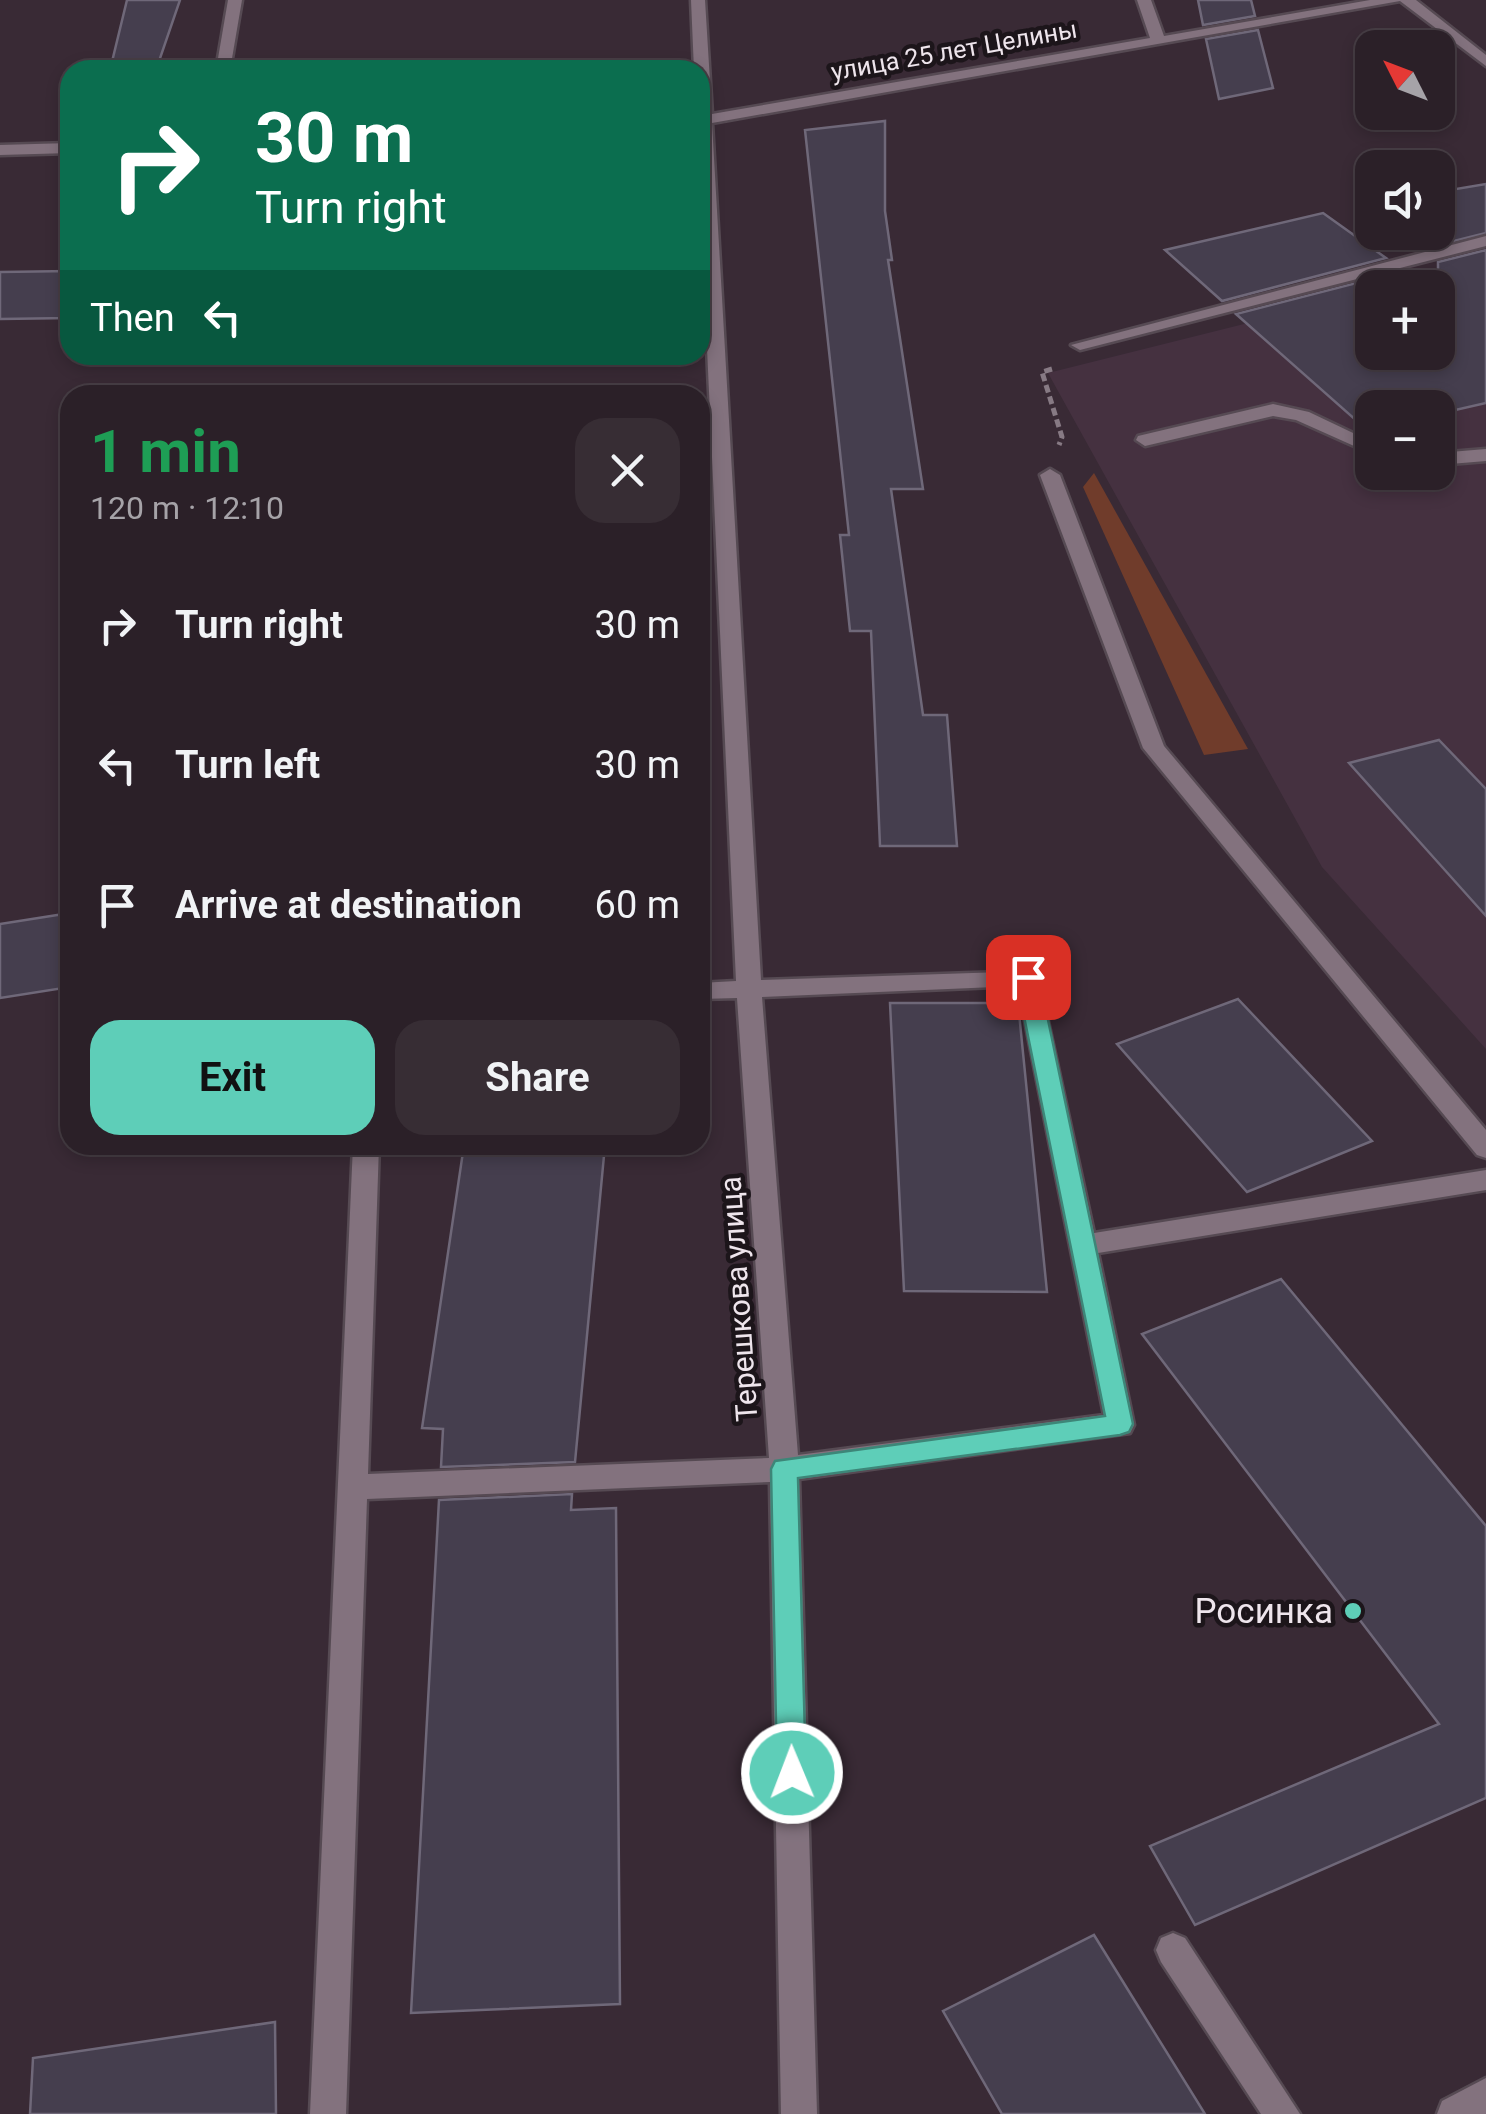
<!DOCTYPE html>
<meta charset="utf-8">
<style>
:root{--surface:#2b2028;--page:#372d34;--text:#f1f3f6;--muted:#a6a3a8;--line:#473e45;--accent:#5eceb8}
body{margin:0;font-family:Roboto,sans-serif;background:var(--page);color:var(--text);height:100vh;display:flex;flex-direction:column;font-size:38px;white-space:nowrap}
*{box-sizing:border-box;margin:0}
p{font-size:32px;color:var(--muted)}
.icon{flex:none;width:55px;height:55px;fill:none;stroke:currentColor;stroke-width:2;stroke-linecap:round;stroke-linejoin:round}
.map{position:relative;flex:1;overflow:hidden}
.drawer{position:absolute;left:60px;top:385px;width:650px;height:770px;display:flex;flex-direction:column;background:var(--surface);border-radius:30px;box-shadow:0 5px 15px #0003,0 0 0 2px var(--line)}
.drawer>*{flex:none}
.banner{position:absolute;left:60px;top:60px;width:650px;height:305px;border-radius:30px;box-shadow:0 5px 15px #0003,0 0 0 2px var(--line);background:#0b6e4f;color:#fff;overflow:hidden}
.needle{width:65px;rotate:312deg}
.tools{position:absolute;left:1355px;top:30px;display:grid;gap:20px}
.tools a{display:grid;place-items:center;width:100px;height:100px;border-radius:20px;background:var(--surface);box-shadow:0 5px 15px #0003,0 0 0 2px var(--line);font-size:50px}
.pin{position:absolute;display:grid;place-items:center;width:85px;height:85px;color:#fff;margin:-42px;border-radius:20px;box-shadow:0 5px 15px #0006}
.me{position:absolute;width:110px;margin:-55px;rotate:359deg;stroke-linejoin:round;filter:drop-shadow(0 0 8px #0008)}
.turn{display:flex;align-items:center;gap:35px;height:210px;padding:0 30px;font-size:45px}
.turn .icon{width:130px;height:130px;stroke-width:2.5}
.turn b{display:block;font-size:70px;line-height:85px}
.then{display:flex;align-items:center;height:95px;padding:0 30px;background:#0003;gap:20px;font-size:38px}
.round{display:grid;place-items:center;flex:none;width:105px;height:105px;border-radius:30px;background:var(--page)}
.overview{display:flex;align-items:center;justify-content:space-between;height:170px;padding:0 30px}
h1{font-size:60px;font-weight:700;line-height:75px;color:#1e9e55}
.cta{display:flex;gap:20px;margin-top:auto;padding:20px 30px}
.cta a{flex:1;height:115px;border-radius:30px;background:var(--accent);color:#111;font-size:40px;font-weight:700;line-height:115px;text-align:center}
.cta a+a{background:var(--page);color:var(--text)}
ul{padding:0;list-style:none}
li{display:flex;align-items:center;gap:30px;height:140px;padding:0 30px}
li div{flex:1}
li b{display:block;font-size:38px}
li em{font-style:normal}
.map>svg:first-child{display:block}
.built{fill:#453140;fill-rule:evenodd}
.green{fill:#703c2b}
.building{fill:#453e4e;stroke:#6f6879;stroke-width:2.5}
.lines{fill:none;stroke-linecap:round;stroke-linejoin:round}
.minor-casing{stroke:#564a53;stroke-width:5}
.path{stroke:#877a84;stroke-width:5;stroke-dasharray:8 4;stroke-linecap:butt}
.minor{fill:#83727e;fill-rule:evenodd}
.route{fill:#5eceb8;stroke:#3d8678;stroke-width:2.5}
.poi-dot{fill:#5eceb8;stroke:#1c151a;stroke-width:4}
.labels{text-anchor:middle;stroke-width:9;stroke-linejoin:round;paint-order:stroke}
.far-street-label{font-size:25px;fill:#eee5ec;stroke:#1c151a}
.street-label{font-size:30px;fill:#eee5ec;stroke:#1c151a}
.near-poi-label{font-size:35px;fill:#eee5ec;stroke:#1c151a;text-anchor:end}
</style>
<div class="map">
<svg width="1486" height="2114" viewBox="0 0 1486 2114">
<rect width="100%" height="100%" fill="#392a35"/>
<!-- built -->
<path class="built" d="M1486 264V1049L1322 867 1048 373 1372 292V352H1438V288L1390 287ZM1372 408H1438V472H1372Z"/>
<!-- green -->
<path class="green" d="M1094 473 1248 749 1204 755 1083 487Z"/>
<!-- building -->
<g class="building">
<path d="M127 0H180L156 70H110Z"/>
<path d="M1198 0H1251L1255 16 1203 25Z"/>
<path d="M1258 30 1273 88 1219 99 1206 39Z"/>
<path d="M885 121V211L892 260H888L923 489H891L923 715H947L957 846H880L871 631H850L840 535H849L805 130Z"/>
<path d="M1486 184V233L1438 245V192Z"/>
<path d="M1323 213 1386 258 1222 301 1165 250Z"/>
<path d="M1486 250V403L1438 414V408H1372V429L1367 430 1236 314 1403 271 1426 288H1372V352H1438V262Z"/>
<path d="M70 271V318L0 319V272Z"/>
<path d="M1439 740 1486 789V916L1349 763Z"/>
<path d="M70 913V987L0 998V924Z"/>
<path d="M1238 999 1372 1141 1247 1192 1117 1044Z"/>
<path d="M890 1003H1018L1047 1292 904 1291Z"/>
<path d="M464 1145H605L575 1462 441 1467 443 1429 422 1428Z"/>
<path d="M1281 1279 1486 1526V1798L1195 1925 1150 1846 1439 1724 1142 1334Z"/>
<path d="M572 1494 571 1510 616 1508 620 2004 411 2013 439 1500Z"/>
<path d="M1094 1935 1138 2006 1205 2114H1002L943 2011Z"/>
<path d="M275 2022 276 2114H30L33 2058Z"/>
</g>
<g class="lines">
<!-- minor casing -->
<g class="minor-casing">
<g id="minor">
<path d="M228 0H242L230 70H216Z"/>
<path d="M691 0H705L712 114 1150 38 1137 0H1151L1164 36 1370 0H1416L1486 55V66L1400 1 712 123 761 980 1037 971 1094 1233 1486 1170V1190L1098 1253 1134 1425 1130 1433 799 1479 817 2114H781L770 1482 367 1499 346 2114H310L353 1145H379L368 1474 769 1458 737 998 700 999V983L736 981 700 195V70H694ZM1018 986 1104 1415 798 1455 762 997Z"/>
<path d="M70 143V153L0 155V145Z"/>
<path d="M1486 236V246L1080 350 1071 345Z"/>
<path d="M1273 404 1309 412 1372 442V454L1296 420 1273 416 1145 446 1136 440 1138 436Z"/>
<path d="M1486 449V461L1438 465V453Z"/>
<path d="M1050 469 1060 475 1164 746 1486 1130V1158L1477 1155 1143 748 1040 475Z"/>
<path d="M1173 1933 1185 1938 1300 2114H1261L1161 1962 1156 1950 1161 1938Z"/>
<path d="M1486 2078V2114H1437L1442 2101Z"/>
</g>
</g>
<!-- path -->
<path class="path" d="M1052 369 1042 372 1062 437 1059 445"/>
<!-- minor -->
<use href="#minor" class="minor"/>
</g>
<!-- route -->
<path class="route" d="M1028 970 1039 977 1133 1424 1129 1432 1120 1435 798 1478 806 1773 802 1782 792 1786 781 1782 777 1773 771 1469 775 1461 1105 1416 1016 977Z"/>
<!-- markers -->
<circle class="poi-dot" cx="1353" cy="1611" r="10"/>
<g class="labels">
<!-- far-street labels -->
<g class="far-street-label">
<text transform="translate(954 50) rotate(-10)" y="9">улица 25 лет Целины</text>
</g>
<!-- street labels -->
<g class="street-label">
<text transform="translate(739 1299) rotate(-94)" y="10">Терешкова улица</text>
</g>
<!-- near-poi labels -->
<g class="near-poi-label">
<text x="1333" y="1623">Росинка</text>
</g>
</g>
</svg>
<div class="tools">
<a><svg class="needle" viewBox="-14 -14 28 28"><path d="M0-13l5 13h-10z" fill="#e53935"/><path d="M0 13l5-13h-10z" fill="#a6a3a8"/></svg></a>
<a><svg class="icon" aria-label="sound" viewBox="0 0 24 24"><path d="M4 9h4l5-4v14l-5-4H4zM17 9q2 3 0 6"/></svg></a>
<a>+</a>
<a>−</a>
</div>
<div class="pin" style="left:1028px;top:977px;background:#d93025"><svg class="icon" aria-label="arrive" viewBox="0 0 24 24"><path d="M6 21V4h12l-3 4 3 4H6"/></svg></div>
<svg class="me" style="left:792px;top:1773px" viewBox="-20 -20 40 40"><circle r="17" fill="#5eceb8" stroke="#fff" stroke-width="3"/><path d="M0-11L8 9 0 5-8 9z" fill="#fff"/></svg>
<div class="banner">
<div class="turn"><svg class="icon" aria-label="right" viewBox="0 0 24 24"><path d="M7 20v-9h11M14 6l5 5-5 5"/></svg><div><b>30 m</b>Turn right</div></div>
<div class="then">Then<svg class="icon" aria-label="left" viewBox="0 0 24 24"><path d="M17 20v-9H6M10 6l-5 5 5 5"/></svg></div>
</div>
<section class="drawer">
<div class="overview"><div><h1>1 min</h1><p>120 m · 12:10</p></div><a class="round"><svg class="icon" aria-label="close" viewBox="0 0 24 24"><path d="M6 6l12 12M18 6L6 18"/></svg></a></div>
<ul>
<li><svg class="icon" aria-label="right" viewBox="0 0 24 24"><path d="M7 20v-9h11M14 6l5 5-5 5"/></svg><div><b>Turn right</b></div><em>30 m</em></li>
<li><svg class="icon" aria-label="left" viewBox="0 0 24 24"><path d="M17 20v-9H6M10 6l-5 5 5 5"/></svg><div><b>Turn left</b></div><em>30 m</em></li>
<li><svg class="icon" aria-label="arrive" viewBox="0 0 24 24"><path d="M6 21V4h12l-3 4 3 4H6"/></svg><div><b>Arrive at destination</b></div><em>60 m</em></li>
</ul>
<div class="cta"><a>Exit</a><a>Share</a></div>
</section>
</div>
